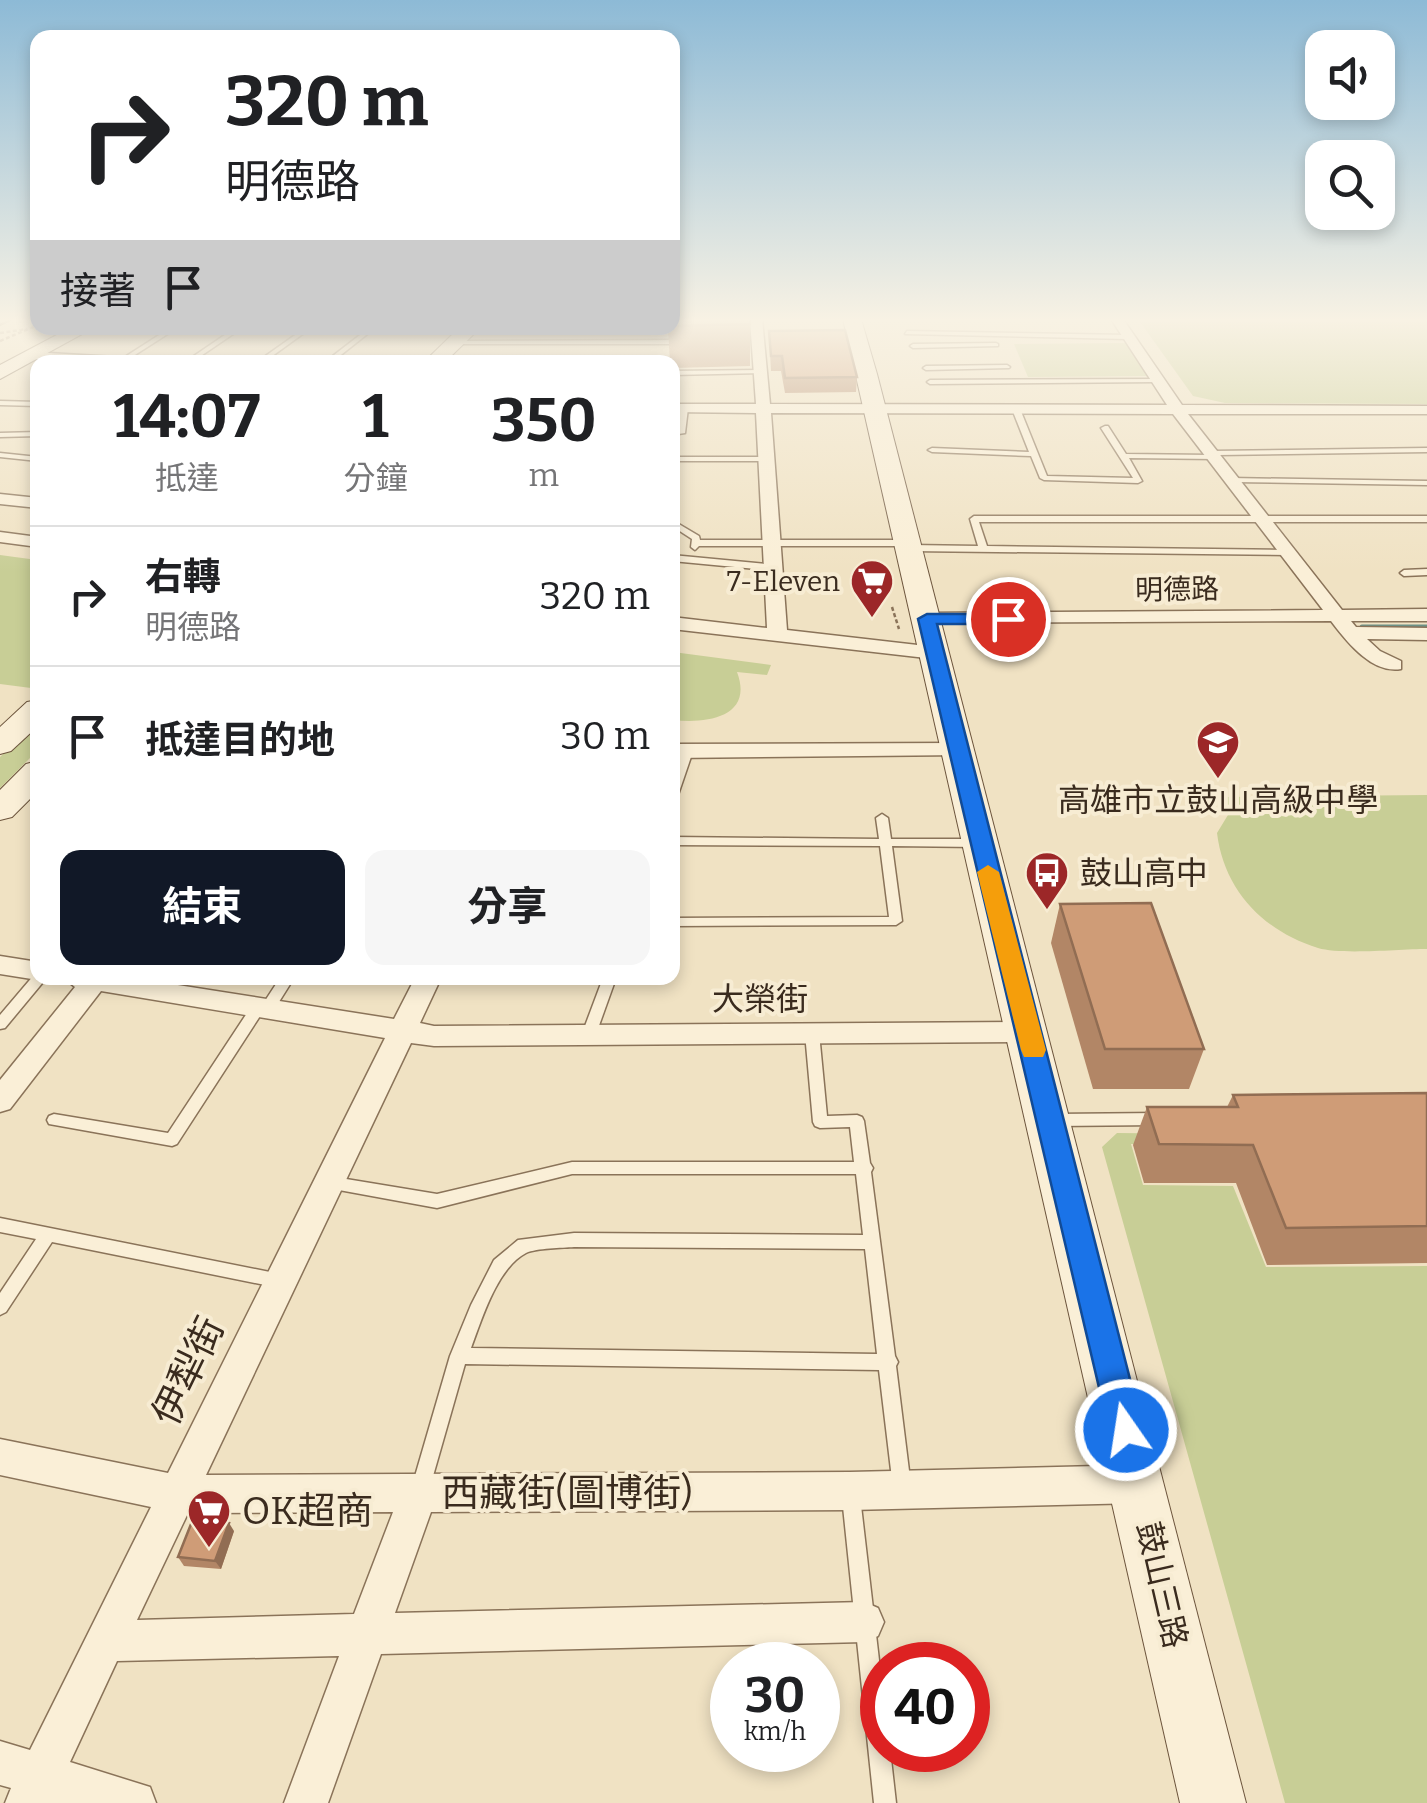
<!DOCTYPE html>
<html lang="zh-TW">
<meta charset="utf-8">
<style>
:root{--surface:#fff;--page:#f6f6f6;--text:#202124;--muted:#757577;--line:#e0e0e0;--accent:#111827}
body{margin:0;font-family:Bitter,"Noto Sans TC",serif;background:var(--page);color:var(--text);height:100vh;display:flex;flex-direction:column;font-size:38px;white-space:nowrap}
*{box-sizing:border-box;margin:0}
p{font-size:32px;color:var(--muted)}
.icon{flex:none;width:55px;height:55px;fill:none;stroke:currentColor;stroke-width:2;stroke-linecap:round;stroke-linejoin:round}
.map{position:relative;flex:1;overflow:hidden}
.drawer{position:absolute;left:30px;top:355px;width:650px;height:630px;display:flex;flex-direction:column;background:var(--surface);border-radius:20px;box-shadow:0 5px 15px #0003}
.drawer>*{flex:none}
.hud{position:absolute;left:30px;top:30px;width:650px;height:305px;border-radius:20px;box-shadow:0 5px 15px #0003;background:#fff;color:var(--text);overflow:hidden}
.fabs{position:absolute;left:1305px;top:30px;display:grid;gap:20px}
.fabs a{display:grid;place-items:center;width:90px;height:90px;border-radius:20px;background:var(--surface);box-shadow:0 5px 15px #0003;font-size:50px}
.speed{position:absolute;left:710px;top:1642px;display:flex;gap:20px;font-size:50px;font-weight:700;text-align:center}
.speed>*{display:grid;place-content:center;width:130px;height:130px;border-radius:50%;background:var(--surface);box-shadow:0 5px 15px #0003;line-height:1}
.speed small{font-size:25px;font-weight:400}
.speed .limit{border:15px solid #d22;background:#fff;color:#111}
.pin{position:absolute;display:grid;place-items:center;width:85px;height:85px;color:#fff;margin:-42px;border:5px solid #fff;border-radius:50%;box-shadow:0 2px 10px #0007}
.me{position:absolute;width:110px;margin:-55px;rotate:347deg;stroke-linejoin:round;filter:drop-shadow(0 0 8px #0008)}
.turn{display:flex;align-items:center;gap:35px;height:210px;padding:0 30px;font-size:45px}
.turn .icon{width:130px;height:130px;stroke-width:2.5}
.turn b{display:block;font-size:70px;line-height:85px}
.then{display:flex;align-items:center;height:95px;padding:0 30px;background:#0003;gap:20px;font-size:38px}
.eta{display:flex;justify-content:space-evenly;align-items:center;height:170px;text-align:center}
.eta b{font-size:60px;font-weight:700;line-height:70px}
.action{display:flex;gap:20px;margin-top:auto;padding:20px 30px}
.action a{flex:1;height:115px;border-radius:20px;background:var(--accent);color:#fff;font-size:40px;font-weight:700;line-height:115px;text-align:center}
.action a+a{background:var(--page);color:var(--text)}
ul{padding:0;list-style:none}
li{display:flex;align-items:center;gap:30px;height:140px;padding:0 30px;border-top:2px solid var(--line)}
li div{flex:1}
li b{display:block;font-size:38px}
li em{font-style:normal}
.map>svg:first-child{display:block}
.green{fill:#c8ce96}
.lines{fill:none;stroke-linecap:round;stroke-linejoin:round}
.stream{stroke:#6c9187;stroke-width:5}
.lane-casing{stroke:#8a7359;stroke-width:3}
.street-casing{stroke:#8a7359;stroke-width:3}
.secondary-casing{stroke:#6c543c;stroke-width:2}
.path{stroke:#8a7359;stroke-width:2.5;stroke-dasharray:4 2.5;stroke-linecap:butt}
.lane{fill:#faefd7;fill-rule:evenodd}
.street{fill:#faefd7;fill-rule:evenodd}
.secondary{fill:#faefd7;fill-rule:evenodd}
.tram{stroke:#3a2b1e;stroke-width:2.5}
.wall{fill:#b28666}
.shaded-wall{fill:#916d53}
.building{fill:#cf9c77;stroke:#916d53;stroke-width:2.5}
.route{fill:#1a73e8;stroke:#114b97;stroke-width:2.5}
.slow{fill:#f59e0b}
.labels{text-anchor:middle;stroke-width:8;stroke-linejoin:round;paint-order:stroke}
.far-poi-label{font-size:28px;fill:#3a2b1e;stroke:#f7ecd3;text-anchor:end}
.far-street-label{font-size:28px;fill:#3a2b1e;stroke:#f7ecd3}
.poi-label{font-size:32px;fill:#3a2b1e;stroke:#f7ecd3}
.street-label{font-size:32px;fill:#3a2b1e;stroke:#f7ecd3}
.near-street-label{font-size:38px;fill:#3a2b1e;stroke:#f7ecd3}
.near-poi-label{font-size:38px;fill:#3a2b1e;stroke:#f7ecd3;text-anchor:start}
</style>
<div class="map">
<svg width="1427" height="1803" viewBox="0 0 1427 1803">
<rect width="100%" height="100%" fill="#f0e2c3"/>
<!-- green -->
<g class="green">
<path d="M1138 319H1427V404L1225 403 1193 396Z"/>
<path d="M1127 343 1149 376 1028 377 1014 344Z"/>
<path d="M0 555 37 560 38 682 31 688 0 684Z"/>
<path d="M673 652 771 665 767 675 737 672C754 717 707 724 673 720Z"/>
<path d="M37 722V751L0 788V757Z"/>
<path d="M1427 795V949C1400 949 1341 955 1318 948 1263 931 1224 890 1217 833L1231 810 1221 797Z"/>
<path d="M1117 1133 1216 1134 1220 1144H1131L1143 1185 1233 1186 1266 1267 1427 1266V1803H1285L1102 1147Z"/>
</g>
<g class="lines">
<!-- stream -->
<path class="stream" d="M1362 627H1427"/>
<!-- lane casing -->
<g class="lane-casing">
<g id="lane">
<path d="M170 328H177L124 362H117Z"/>
<path d="M235 328H242L192 362H185Z"/>
<path d="M305 328H311L264 362H257Z"/>
<path d="M369 328H375L332 362H325Z"/>
<path d="M907 331 1128 335 1131 337 1128 339 905 334Z"/>
<path d="M454 341 682 340 685 342 682 344H452L451 343Z"/>
<path d="M996 343 998 344V346L913 348 910 346 913 344Z"/>
<path d="M1007 365 1010 367 1009 368 926 370 923 368 926 366Z"/>
<path d="M761 370 764 372 763 373 672 375V371Z"/>
<path d="M1158 379V381L1156 382 930 384 927 382 930 380Z"/>
<path d="M0 401 38 402V406L0 405Z"/>
<path d="M684 406 688 408 685 433 672 435V431H678L680 408Z"/>
<path d="M1016 407 1020 409 1047 476 1133 478 1101 428 1105 426H1108L1126 454 1210 455V451H1213L1427 448V452L1218 455 1220 457 1216 459 1129 458 1142 481 1138 483 1044 480 1040 478 1031 456 932 452 928 450 932 448 1029 452 1012 409Z"/>
<path d="M38 432V436L0 437V433Z"/>
<path d="M0 453 38 457V461L0 457Z"/>
<path d="M672 457H766L770 459 766 461H672Z"/>
<path d="M1230 478 1427 481V485L1233 482 1229 480Z"/>
<path d="M974 516H1427V522H979L987 546 1292 550 1293 552 1289 555 910 551 906 548 910 545 978 546 970 519Z"/>
<path d="M672 520 699 536 700 540H909L913 543 909 546H699L695 550 691 547 692 539 672 526Z"/>
<path d="M672 555 776 565 780 568 776 571 672 561Z"/>
<path d="M1427 569V575L1404 576 1400 573 1404 570Z"/>
<path d="M688 748 693 751 678 795 672 798C672 781 674 758 688 748Z"/>
<path d="M882 814 888 818 891 839H978L984 843 978 847 892 846 902 921 896 925 672 926V918L889 917 880 846 672 845V837L879 839 876 818Z"/>
<path d="M38 974V978H45L44 981 5 1028 0 1029V1015L34 975Z"/>
<path d="M162 978H176C171 986 166 998 155 994L153 991Z"/>
<path d="M280 978H294L272 1013H262L177 1144 172 1146 49 1124 47 1120 49 1116 54 1114 168 1133 253 1004H263Z"/>
<path d="M603 978H616L596 1034 594 1038H584L582 1034Z"/>
<path d="M812 1028 817 1029 819 1033 827 1116 857 1115 862 1117 864 1121 870 1163 873 1168 871 1172 895 1356 898 1362 896 1366 911 1487 909 1494 902 1496 895 1494 893 1487 879 1370 465 1364 427 1497 420 1499 413 1497 411 1490 450 1356 471 1305 494 1260 518 1240 574 1233 863 1235 856 1174H572L437 1208 328 1188 323 1187 320 1182 323 1177 328 1176 437 1194 572 1162H854L850 1127 820 1128 815 1126 813 1122 805 1033 807 1029ZM574 1247 865 1249 877 1354 471 1348C482 1319 497 1268 526 1253 537 1248 562 1248 574 1247Z"/>
<path d="M1160 1113 1165 1115 1167 1119 1165 1123 1160 1125 1055 1126 1050 1124 1048 1120 1050 1116 1055 1114Z"/>
<path d="M0 1218 280 1274 286 1276 288 1281 286 1286 280 1288 52 1242 6 1312 0 1315V1293L36 1239 0 1232Z"/>
<path d="M851 1488 858 1490 860 1497 882 1686V1750H890L896 1803H874L842 1497 844 1490Z"/>
</g>
</g>
<!-- street casing -->
<g class="street-casing">
<g id="street">
<path d="M750 319H762L770 404 1167 405 1111 319H1123L1182 405 1427 406V414H1188L1342 610 1427 609V621H1351L1356 627 1427 628V640L1367 639 1380 651 1401 661V669C1372 674 1347 642 1331 621L920 623 918 619 927 613 1323 610 1173 414 771 413 787 630 935 647 945 653 935 659 672 629V617L767 628 756 413 672 412V404H756Z"/>
<path d="M32 352 132 358 139 362 27 359V353Z"/>
<path d="M0 494 38 498V508L0 504Z"/>
<path d="M0 532 38 537V547L0 542Z"/>
<path d="M956 743 967 750 964 755 672 758V744Z"/>
<path d="M0 956 38 962V978H47L38 980 0 974Z"/>
<path d="M64 978H133L394 1019 415 978H441L420 1023 434 1026 1029 1022 1039 1025 1043 1032 1039 1039 1029 1042 434 1046 411 1043 206 1475 850 1472 1139 1465 1152 1471 1158 1484 1152 1497 1139 1503 850 1510 431 1512 395 1613 864 1602 878 1608 884 1622 878 1636 864 1642 381 1654 328 1803H284L339 1656 117 1661 70 1762 150 1787 156 1803H5L11 1788 0 1785V1741L30 1750 151 1507 0 1475V1439L168 1473 385 1038 101 991 10 1109 0 1112V1080L75 987ZM393 1512 354 1614 137 1620 188 1513Z"/>
</g>
</g>
<!-- secondary casing -->
<g class="secondary-casing">
<g id="secondary">
<path d="M843 319H861L877 374 1246 1803H1180Z"/>
<path d="M70 328H93L0 379V365Z"/>
<path d="M459 328H480L445 362H424Z"/>
<path d="M38 700V726L11 751 0 754V727L27 702Z"/>
<path d="M38 761V791L12 817 0 820V790L26 764Z"/>
</g>
</g>
<!-- path -->
<g class="path">
<path d="M0 333 27 329"/>
<path d="M0 341 38 325"/>
<path d="M892 607 899 629"/>
</g>
<!-- lane -->
<use href="#lane" class="lane"/>
<!-- street -->
<use href="#street" class="street"/>
<!-- secondary -->
<use href="#secondary" class="secondary"/>
<!-- tram -->
<path class="tram" d="M0 325 12 319"/>
</g>
<!-- wall -->
<g class="wall">
<path d="M672 319H750V366L672 368V362H670L668 328H672Z"/>
<path d="M769 331 857 377 856 392 785 393 781 371H771Z"/>
<path d="M1060 904 1204 1049 1189 1089H1093L1051 943Z"/>
<path d="M1427 1093V1263L1267 1265 1236 1183H1144L1133 1145 1147 1107H1227L1233 1095Z"/>
<path d="M234 1531 221 1569 184 1566 178 1557Z"/>
</g>
<!-- shaded-wall -->
<path class="shaded-wall" d="M229 1523 234 1531 221 1569 215 1561Z"/>
<!-- building -->
<g class="building">
<path d="M672 319H750V324L672 326Z"/>
<path d="M845 330 857 377 785 378 782 356H771L769 331Z"/>
<path d="M1151 903 1204 1049H1105L1060 904Z"/>
<path d="M1427 1093V1226L1286 1228 1253 1145 1159 1144 1147 1107H1238L1233 1095Z"/>
<path d="M193 1519 229 1523 215 1561 178 1557Z"/>
</g>
<!-- sky -->
<linearGradient id="sky" x2="0" y2="1"><stop stop-color="#8dbad6"/><stop offset="0.56" stop-color="#f8f2e4"/><stop offset="1" stop-color="#f8f2e4" stop-opacity="0"/></linearGradient>
<rect width="1427" height="572" fill="url(#sky)"/>
<!-- route -->
<path class="route" d="M927 614H1008L1017 619 1008 624H937L1143 1430 1138 1442 1126 1447 1114 1442 1109 1430 918 619Z"/>
<!-- slow -->
<path class="slow" d="M988 865 999 872 1046 1050 1043 1057H1024L1021 1050 977 872Z"/>
<!-- icons -->
<defs>
<g id="supermarket-pin" transform="scale(2.25)"><path d="M0 17L-7.5 6A9.5 9.5 0 1 1 7.5 6Z" fill="#9c2728" stroke="#f7ecd3"/><path d="M-6-5.5h2.5l.6 2H6L4.5 2H-2.5L-4.4-4H-6ZM-1.5 3.2a1.3 1.3 0 1 0 .1 0ZM3 3.2a1.3 1.3 0 1 0 .1 0Z" fill="#fff"/></g>
<g id="school-pin" transform="scale(2.25)"><path d="M0 17L-7.5 6A9.5 9.5 0 1 1 7.5 6Z" fill="#9c2728" stroke="#f7ecd3"/><path d="M0-5L7-2L0 1L-7-2ZM-4 1L0 2.5L4 1V4Q0 6-4 4Z" fill="#fff"/></g>
<g id="bus-pin" transform="scale(2.25)"><path d="M0 17L-7.5 6A9.5 9.5 0 1 1 7.5 6Z" fill="#9c2728" stroke="#f7ecd3"/><path d="M-5-6H5V4H4V6H2V4H-2V6H-4V4H-5ZM-3.5-4V0h7V-4ZM-3.5 1.2v1.5H-2V1.2ZM2 1.2v1.5H3.5V1.2Z" fill="#fff"/></g>
</defs>
<g fill-rule="evenodd">
<use href="#supermarket-pin" x="872" y="581"/>
<use href="#school-pin" x="1218" y="742"/>
<use href="#bus-pin" x="1047" y="873"/>
<use href="#supermarket-pin" x="209" y="1511"/>
</g>
<g class="labels">
<!-- far-poi labels -->
<g class="far-poi-label">
<text x="840" y="591">7-Eleven</text>
</g>
<!-- far-street labels -->
<g class="far-street-label">
<text transform="translate(1177 589) rotate(-1)" y="10">明德路</text>
</g>
<!-- poi labels -->
<g class="poi-label">
<text x="1218" y="811">高雄市立鼓山高級中學</text>
<text x="1080" y="884" text-anchor="start">鼓山高中</text>
</g>
<!-- street labels -->
<g class="street-label">
<text x="760" y="1010">大榮街</text>
<text transform="translate(1162 1585) rotate(77)" y="11">鼓山三路</text>
</g>
<!-- near-street labels -->
<g class="near-street-label">
<text transform="translate(188 1371) rotate(-64)" y="13">伊犁街</text>
<text x="567" y="1506">西藏街(圖博街)</text>
</g>
<!-- near-poi labels -->
<g class="near-poi-label">
<text x="242" y="1524">OK超商</text>
</g>
</g>
</svg>
<div class="fabs">
<a><svg class="icon" aria-label="sound" viewBox="0 0 24 24"><path d="M4 9h4l5-4v14l-5-4H4zM17 9q2 3 0 6"/></svg></a>
<a><svg class="icon" aria-label="search" viewBox="0 0 24 24"><circle cx="10" cy="10" r="6"/><path d="M15 15l6 6"/></svg></a>
</div>
<div class="speed"><div>30<small>km/h</small></div><div class="limit">40</div></div>
<div class="pin" style="left:1008px;top:619px;background:#d93025"><svg class="icon" aria-label="arrive" viewBox="0 0 24 24"><path d="M6 21V4h12l-3 4 3 4H6"/></svg></div>
<svg class="me" style="left:1126px;top:1430px" viewBox="-20 -20 40 40"><circle r="17" fill="#1a73e8" stroke="#fff" stroke-width="3"/><path d="M0-11L8 9 0 5-8 9z" fill="#fff"/></svg>
<div class="hud">
<div class="turn"><svg class="icon" aria-label="right" viewBox="0 0 24 24"><path d="M7 20v-9h11M14 6l5 5-5 5"/></svg><div><b>320 m</b>明德路</div></div>
<div class="then">接著<svg class="icon" aria-label="arrive" viewBox="0 0 24 24"><path d="M6 21V4h12l-3 4 3 4H6"/></svg></div>
</div>
<section class="drawer">
<div class="eta">
<div><b>14:07</b><p>抵達</p></div>
<div><b>1</b><p>分鐘</p></div>
<div><b>350</b><p>m</p></div>
</div>
<ul>
<li><svg class="icon" aria-label="right" viewBox="0 0 24 24"><path d="M7 20v-9h11M14 6l5 5-5 5"/></svg><div><b>右轉</b><p>明德路</p></div><em>320 m</em></li>
<li><svg class="icon" aria-label="arrive" viewBox="0 0 24 24"><path d="M6 21V4h12l-3 4 3 4H6"/></svg><div><b>抵達目的地</b></div><em>30 m</em></li>
</ul>
<div class="action"><a>結束</a><a>分享</a></div>
</section>
</div>
